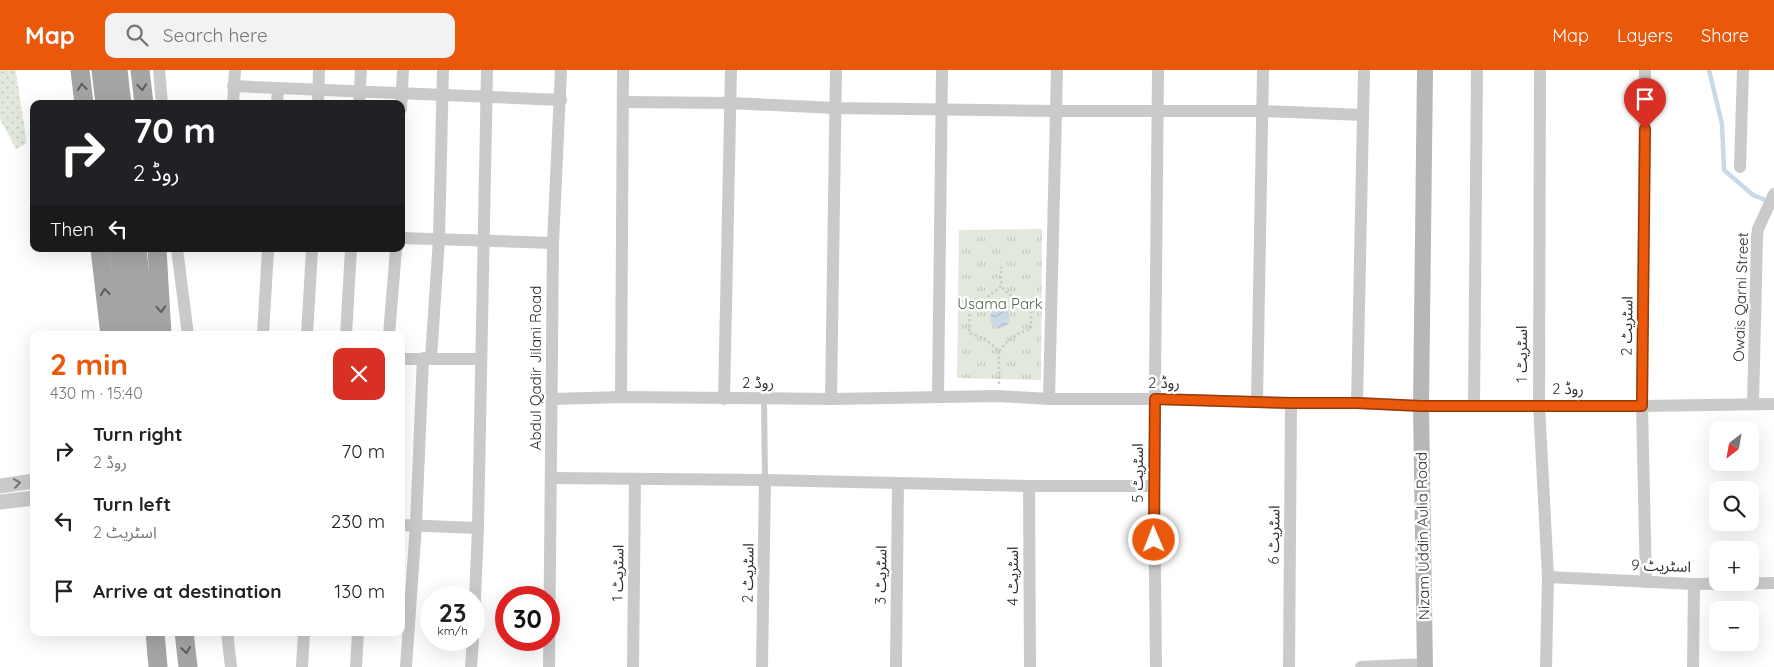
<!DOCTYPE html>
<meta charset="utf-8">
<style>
:root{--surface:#fff;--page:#f2f2f2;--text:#222;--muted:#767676;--accent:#ea580c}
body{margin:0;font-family:Quicksand,"Noto Sans Arabic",sans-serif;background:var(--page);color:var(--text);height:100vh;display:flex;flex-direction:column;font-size:19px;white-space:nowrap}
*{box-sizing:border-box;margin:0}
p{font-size:16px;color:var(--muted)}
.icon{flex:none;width:28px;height:28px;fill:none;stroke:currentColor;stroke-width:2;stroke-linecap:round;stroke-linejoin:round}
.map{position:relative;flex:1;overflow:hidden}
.sheet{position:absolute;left:30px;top:261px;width:375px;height:305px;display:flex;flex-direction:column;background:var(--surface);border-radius:10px;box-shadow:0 5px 20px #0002}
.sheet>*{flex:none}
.hud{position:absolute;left:30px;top:30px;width:375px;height:152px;border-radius:10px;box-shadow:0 5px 20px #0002;background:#202124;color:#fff;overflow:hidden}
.needle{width:32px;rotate:211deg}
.controls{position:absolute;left:1709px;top:351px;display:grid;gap:10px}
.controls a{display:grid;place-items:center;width:50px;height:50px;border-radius:10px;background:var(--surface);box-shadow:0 5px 20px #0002;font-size:25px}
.speed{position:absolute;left:420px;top:516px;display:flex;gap:10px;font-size:25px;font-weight:700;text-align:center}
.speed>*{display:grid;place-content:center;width:65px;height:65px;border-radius:50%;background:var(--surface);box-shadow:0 5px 20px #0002;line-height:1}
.speed small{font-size:12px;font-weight:400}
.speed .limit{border:8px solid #d22;background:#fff;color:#111}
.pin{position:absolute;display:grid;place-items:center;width:42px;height:42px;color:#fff;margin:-51px -21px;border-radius:50% 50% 50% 0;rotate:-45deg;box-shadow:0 0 5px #0007}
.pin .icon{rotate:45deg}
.me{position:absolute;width:55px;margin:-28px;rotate:359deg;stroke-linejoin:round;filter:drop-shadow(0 0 4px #0008)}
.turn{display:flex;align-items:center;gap:18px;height:105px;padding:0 20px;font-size:22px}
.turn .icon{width:65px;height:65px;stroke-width:2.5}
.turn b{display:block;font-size:35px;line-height:42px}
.then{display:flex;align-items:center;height:48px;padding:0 20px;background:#0003;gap:10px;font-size:19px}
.round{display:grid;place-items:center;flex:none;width:52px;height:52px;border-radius:10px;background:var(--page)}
.overview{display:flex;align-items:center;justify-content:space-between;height:85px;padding:0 20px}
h1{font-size:30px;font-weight:700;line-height:38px;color:var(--accent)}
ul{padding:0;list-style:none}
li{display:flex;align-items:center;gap:15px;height:70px;padding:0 20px}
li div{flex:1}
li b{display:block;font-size:19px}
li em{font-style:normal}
header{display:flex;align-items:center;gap:30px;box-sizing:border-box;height:70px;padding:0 25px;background:var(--accent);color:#fff}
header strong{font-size:24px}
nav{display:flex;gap:28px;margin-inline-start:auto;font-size:18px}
.search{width:350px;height:45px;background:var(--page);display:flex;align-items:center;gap:12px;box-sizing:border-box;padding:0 18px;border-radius:10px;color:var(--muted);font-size:19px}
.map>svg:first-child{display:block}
.grass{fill:url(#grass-dots)}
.park{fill:url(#park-tufts)}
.water{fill:url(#water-waves)}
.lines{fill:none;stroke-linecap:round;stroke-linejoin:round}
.stream{stroke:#c9d9e7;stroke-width:4.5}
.path{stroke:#cacaca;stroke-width:2.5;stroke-dasharray:2.5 2.5;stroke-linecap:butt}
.service{stroke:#cacaca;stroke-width:6}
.minor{stroke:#cacaca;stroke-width:12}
.tertiary{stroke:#cacaca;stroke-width:15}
.secondary{stroke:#b7b7b7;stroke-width:16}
.primary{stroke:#a5a5a5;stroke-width:19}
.oneway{stroke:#5d5d5d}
.oneway2{stroke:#747474}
.route-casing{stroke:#983908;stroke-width:12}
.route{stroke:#ea580c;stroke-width:9}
.labels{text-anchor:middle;stroke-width:5;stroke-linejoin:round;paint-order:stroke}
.street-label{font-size:15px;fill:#2d2d2d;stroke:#fff}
.park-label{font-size:15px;fill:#4d643f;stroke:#fff}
</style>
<header>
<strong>Map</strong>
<div class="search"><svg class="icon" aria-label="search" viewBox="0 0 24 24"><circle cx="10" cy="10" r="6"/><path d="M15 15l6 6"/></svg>Search here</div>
<nav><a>Map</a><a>Layers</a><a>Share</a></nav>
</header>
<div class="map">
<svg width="1774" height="597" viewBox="0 0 1774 597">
<defs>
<pattern id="grass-dots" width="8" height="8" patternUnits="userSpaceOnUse" patternTransform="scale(1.25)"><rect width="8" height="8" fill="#e2e9dc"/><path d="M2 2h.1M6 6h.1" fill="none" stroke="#c2c8bd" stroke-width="1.8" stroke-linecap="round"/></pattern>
<pattern id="park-tufts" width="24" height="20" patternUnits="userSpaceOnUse" patternTransform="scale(1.25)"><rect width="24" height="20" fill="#e2e9dc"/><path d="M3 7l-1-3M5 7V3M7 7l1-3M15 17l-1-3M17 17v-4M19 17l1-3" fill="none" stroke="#c2c8bd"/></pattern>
<pattern id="water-waves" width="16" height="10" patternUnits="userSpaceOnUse" patternTransform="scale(1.25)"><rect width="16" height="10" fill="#c9d9e7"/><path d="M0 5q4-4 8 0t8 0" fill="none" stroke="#adbbc6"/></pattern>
</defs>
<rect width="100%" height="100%" fill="#fff"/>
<!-- grass -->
<path class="grass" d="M0 0H15L16 3 27 73 16 79 0 49Z"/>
<!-- park -->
<path class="park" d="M1042 159 1041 310 957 308 959 160Z"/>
<!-- water -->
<circle class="water" cx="1000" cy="248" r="10"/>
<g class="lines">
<!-- stream -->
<path class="stream" d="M1709 0 1722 54 1724 100 1753 125 1768 131"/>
<!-- path -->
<g class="path">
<path d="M999 281C1008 270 1016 263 1031 259V235C1019 231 1009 226 1001 216"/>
<path d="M999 314V281L985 269 969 263 970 230H984L1001 216V197"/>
</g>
<!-- service -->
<path class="service" d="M764 329 765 410"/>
<!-- minor -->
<g class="minor">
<path d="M159 0 162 34"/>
<path d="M1540 0 1539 335 1548 507 1546 597"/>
<path d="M1645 0 1642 336 1646 512"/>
<path d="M233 16 561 30"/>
<path d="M623 32 730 33 835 38 1056 41H1262L1363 45"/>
<path d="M233 34 235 0"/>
<path d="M277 34 278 18"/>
<path d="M318 34 319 0"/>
<path d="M359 34 361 0"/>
<path d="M401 39 403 0"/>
<path d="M1740 97 1743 0"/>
<path d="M401 168 553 173"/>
<path d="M177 179 188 265"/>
<path d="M263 265 268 179"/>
<path d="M307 265 312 179"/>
<path d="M346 265 351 179"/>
<path d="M389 265 396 179"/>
<path d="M431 288 439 169 443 0"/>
<path d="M401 289H481"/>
<path d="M938 326 942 0"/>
<path d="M621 327 623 0"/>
<path d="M553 329 621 327 831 329 998 326 1049 329H1155L1291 333H1357L1421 336H1642L1774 334"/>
<path d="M724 329 731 0"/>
<path d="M831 329 836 0"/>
<path d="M1049 329 1057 0"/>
<path d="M1257 332 1263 0"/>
<path d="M1357 333 1364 0"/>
<path d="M1753 334 1757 167 1758 159 1774 124"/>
<path d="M1474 336 1477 0"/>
<path d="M552 408 765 410 1029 416H1154"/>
<path d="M1029 416 1030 597"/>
<path d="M401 455 478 458"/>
<path d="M1548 507 1694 514 1774 513"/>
<path d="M474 551 478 458 487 0"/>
<path d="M227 562 231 597"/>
<path d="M302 597 304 562"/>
<path d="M356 597 358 562"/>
<path d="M406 597 416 455 423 288"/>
<path d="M471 597 473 570"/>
<path d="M549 597 553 173 561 0"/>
<path d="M633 597 635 410"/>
<path d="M762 597 765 410"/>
<path d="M896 597 898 413"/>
<path d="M1156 597 1154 416 1158 0"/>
<path d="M1289 597 1291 333"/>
<path d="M1361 597 1425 594"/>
<path d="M1693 597 1694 514"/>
</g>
<!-- tertiary -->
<g class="tertiary">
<path d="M0 416 34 411"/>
<path d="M0 432 34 428"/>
</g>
<!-- secondary -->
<path class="secondary" d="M1425 597 1421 336 1425 0"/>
<!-- primary -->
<g class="primary">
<path d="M80 0 84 34"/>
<path d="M101 0 105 34"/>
<path d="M118 0 122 34"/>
<path d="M140 0 144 34"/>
<path d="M100 179 110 265"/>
<path d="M119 179 128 265"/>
<path d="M137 179 146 265"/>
<path d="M157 179 162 265"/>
<path d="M155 562 158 597"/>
<path d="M184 562 188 597"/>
</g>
</g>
<!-- one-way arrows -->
<defs><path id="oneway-chevron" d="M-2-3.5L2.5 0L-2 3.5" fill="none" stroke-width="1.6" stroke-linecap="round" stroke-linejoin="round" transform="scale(1.25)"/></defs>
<g class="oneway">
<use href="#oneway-chevron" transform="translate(82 17) rotate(-96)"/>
<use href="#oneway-chevron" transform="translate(142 17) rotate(85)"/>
<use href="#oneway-chevron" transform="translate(105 222) rotate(-96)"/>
<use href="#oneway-chevron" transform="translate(161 239) rotate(86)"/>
<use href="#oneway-chevron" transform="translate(186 580) rotate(83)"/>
</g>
<use class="oneway2" href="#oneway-chevron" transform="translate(17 413) rotate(-8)"/>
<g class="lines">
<!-- route casing -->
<g class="route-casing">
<path id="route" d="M1154 470 1155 329 1291 333H1357L1421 336H1642L1645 59"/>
</g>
<!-- route -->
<use href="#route" class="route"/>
</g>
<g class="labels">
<!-- street labels -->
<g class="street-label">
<text transform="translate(1741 227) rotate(-88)" y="5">Owais Qarni Street</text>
<text transform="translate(1627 256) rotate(-89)" y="5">اسٹریٹ 2</text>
<text transform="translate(1522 284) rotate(-90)" y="5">اسٹریٹ 1</text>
<text transform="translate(536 298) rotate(-90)" y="5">Abdul Qadir Jilani Road</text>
<text x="758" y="318">روڈ 2</text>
<text transform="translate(1164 313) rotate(1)" y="5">روڈ 2</text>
<text transform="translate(1568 319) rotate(1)" y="5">روڈ 2</text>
<text transform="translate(1138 403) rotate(-90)" y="5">اسٹریٹ 5</text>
<text transform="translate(1274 465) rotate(-89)" y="5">اسٹریٹ 6</text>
<text transform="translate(1423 466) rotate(-91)" y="5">Nizam Uddin Aulia Road</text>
<text transform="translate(1661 496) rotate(2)" y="5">اسٹریٹ 9</text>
<text transform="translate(618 503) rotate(-89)" y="5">اسٹریٹ 1</text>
<text transform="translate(748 503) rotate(-89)" y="5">اسٹریٹ 2</text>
<text transform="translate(881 505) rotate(-89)" y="5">اسٹریٹ 3</text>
<text transform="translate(1013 506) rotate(-90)" y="5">اسٹریٹ 4</text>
</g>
<!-- park labels -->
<g class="park-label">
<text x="1000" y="239">Usama Park</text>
</g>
</g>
</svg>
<div class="controls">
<a><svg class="needle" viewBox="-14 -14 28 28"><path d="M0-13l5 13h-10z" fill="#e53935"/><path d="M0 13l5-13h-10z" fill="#767676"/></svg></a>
<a><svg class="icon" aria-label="search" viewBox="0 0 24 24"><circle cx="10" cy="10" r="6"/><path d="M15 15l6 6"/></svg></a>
<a>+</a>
<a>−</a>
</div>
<div class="speed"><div>23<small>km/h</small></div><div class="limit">30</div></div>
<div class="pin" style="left:1645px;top:59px;background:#d93025"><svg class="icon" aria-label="arrive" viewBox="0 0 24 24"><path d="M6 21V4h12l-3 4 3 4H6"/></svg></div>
<svg class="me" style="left:1154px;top:470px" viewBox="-20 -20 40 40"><circle r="17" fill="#ea580c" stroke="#fff" stroke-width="3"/><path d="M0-11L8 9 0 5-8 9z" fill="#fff"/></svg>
<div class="hud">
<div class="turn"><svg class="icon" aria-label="right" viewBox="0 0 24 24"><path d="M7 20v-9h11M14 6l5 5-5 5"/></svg><div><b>70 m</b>روڈ 2</div></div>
<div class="then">Then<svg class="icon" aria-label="left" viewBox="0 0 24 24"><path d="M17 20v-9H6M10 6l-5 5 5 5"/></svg></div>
</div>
<section class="sheet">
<div class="overview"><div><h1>2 min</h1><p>430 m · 15:40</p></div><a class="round" style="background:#d93025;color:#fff"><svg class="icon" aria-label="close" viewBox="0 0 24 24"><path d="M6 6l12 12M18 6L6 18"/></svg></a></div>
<ul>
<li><svg class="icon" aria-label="right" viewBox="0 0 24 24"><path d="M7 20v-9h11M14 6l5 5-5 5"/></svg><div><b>Turn right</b><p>روڈ 2</p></div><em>70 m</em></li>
<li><svg class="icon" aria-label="left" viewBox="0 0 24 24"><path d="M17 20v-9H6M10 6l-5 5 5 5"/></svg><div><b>Turn left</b><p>اسٹریٹ 2</p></div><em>230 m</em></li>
<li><svg class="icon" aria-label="arrive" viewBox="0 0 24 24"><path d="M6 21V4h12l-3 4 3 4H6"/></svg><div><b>Arrive at destination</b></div><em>130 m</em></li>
</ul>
</section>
</div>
